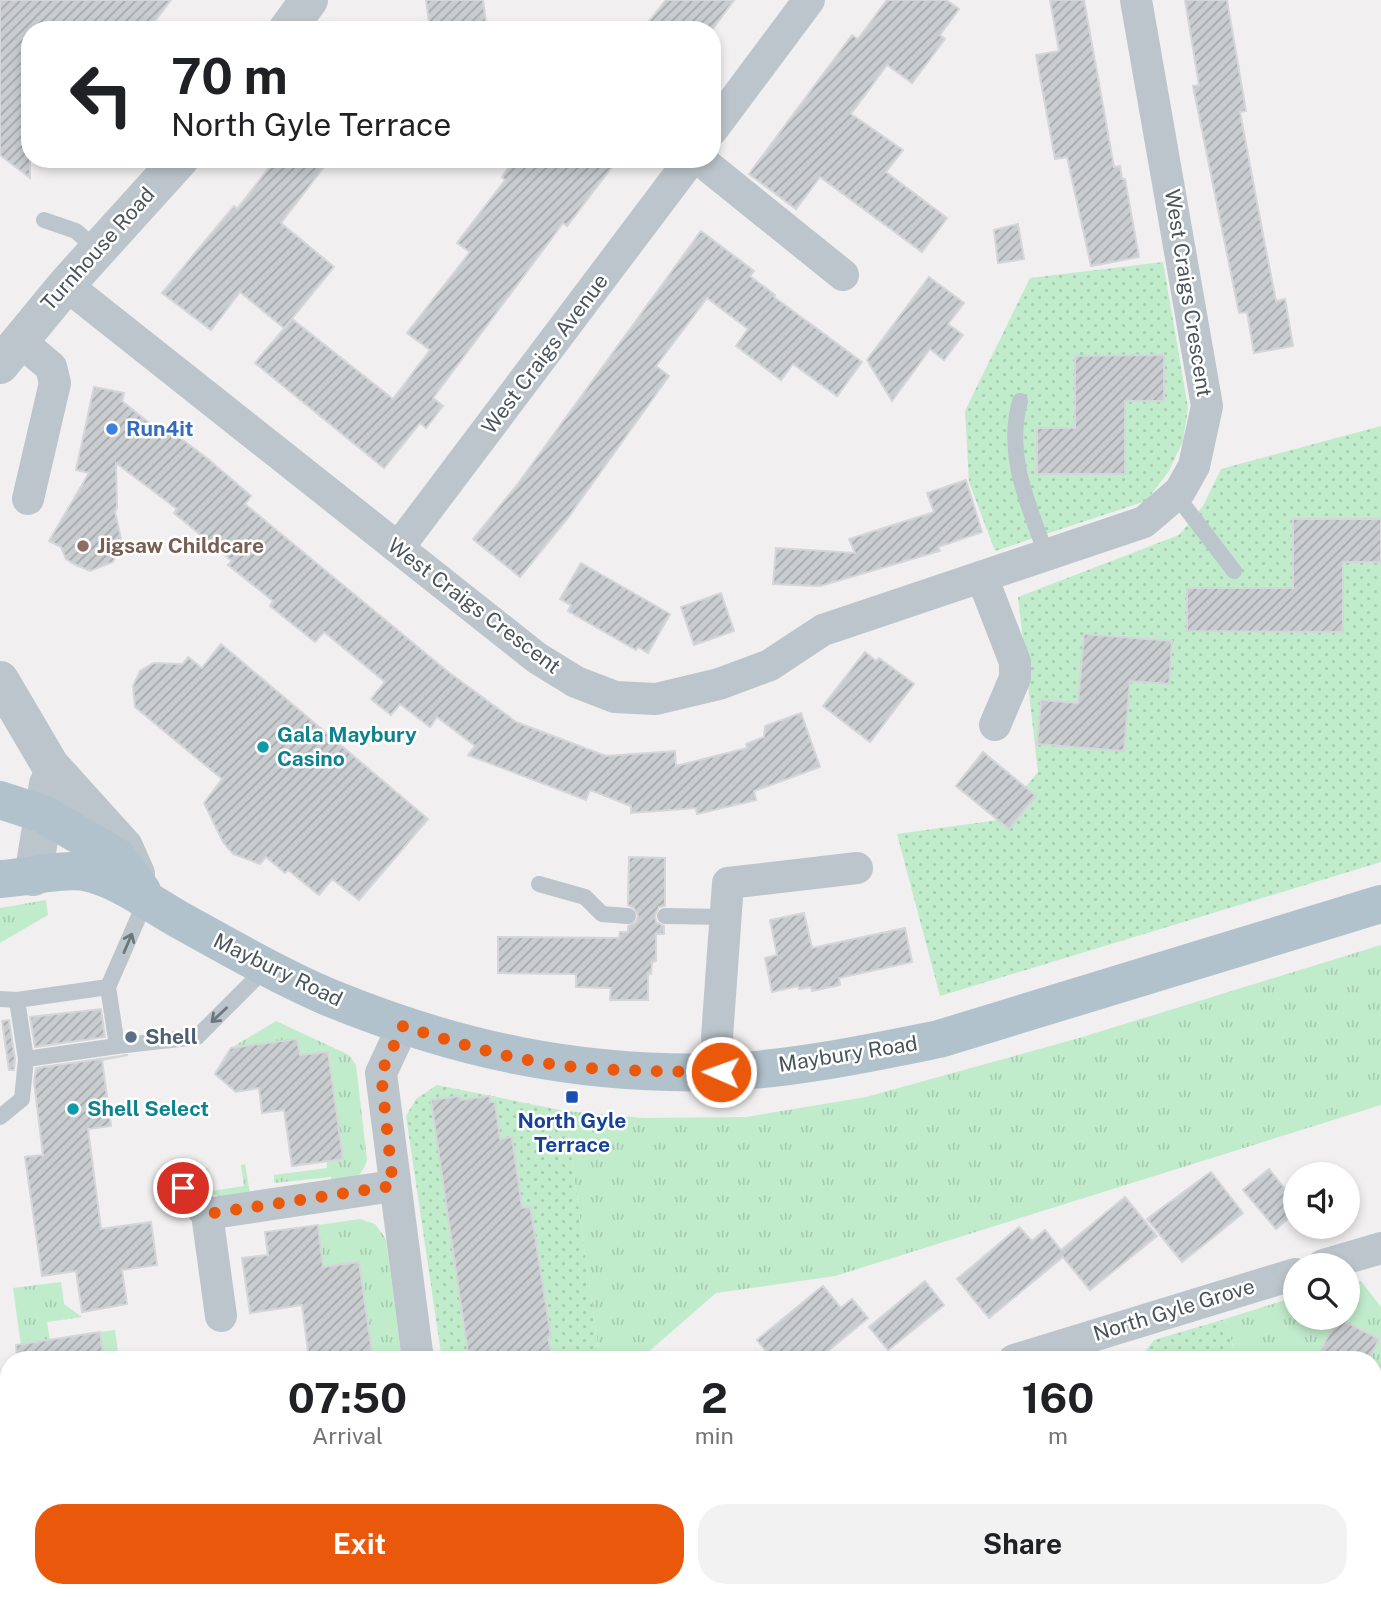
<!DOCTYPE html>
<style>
:root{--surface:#fff;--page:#f2f2f2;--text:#202124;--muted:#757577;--accent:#ea580c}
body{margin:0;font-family:"Public Sans",sans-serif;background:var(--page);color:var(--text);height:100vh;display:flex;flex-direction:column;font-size:26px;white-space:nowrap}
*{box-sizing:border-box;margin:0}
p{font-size:23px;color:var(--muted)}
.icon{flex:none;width:38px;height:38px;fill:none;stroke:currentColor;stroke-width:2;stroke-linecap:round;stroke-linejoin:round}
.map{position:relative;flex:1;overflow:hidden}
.sheet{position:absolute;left:0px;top:1351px;width:1382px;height:247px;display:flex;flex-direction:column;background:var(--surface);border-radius:28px 28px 0 0;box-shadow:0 4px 10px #0003}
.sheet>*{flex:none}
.hud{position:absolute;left:21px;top:21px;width:700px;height:147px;border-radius:28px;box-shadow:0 4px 10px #0003;background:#fff;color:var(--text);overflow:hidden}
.controls{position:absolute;left:1283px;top:1162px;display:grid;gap:14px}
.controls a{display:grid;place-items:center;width:77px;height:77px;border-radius:50%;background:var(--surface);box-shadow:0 4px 10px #0003;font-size:35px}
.pin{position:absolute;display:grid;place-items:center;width:60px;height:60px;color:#fff;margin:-30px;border:4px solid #fff;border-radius:50%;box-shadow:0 2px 7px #0007}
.me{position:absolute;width:77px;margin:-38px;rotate:272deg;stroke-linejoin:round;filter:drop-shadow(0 0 5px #0008)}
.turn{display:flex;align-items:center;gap:24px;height:147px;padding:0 35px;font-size:32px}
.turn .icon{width:91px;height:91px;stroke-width:2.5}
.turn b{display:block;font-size:49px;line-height:60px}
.eta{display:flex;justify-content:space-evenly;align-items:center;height:119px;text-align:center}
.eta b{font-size:42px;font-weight:700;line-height:49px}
.action{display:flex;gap:14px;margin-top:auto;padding:14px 35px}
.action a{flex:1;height:80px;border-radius:28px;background:var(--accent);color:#fff;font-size:28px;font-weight:700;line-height:80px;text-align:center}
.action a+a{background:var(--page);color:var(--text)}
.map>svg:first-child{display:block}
.grass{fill:url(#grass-tufts)}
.garden{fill:url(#garden-dots)}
.building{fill:url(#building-hatch);stroke:#d4d6da;stroke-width:2}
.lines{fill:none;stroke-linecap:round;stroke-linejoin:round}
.service{stroke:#bcc5cb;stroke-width:16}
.minor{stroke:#bcc5cb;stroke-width:32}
.tertiary{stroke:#bcc5cb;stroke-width:38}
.primary{stroke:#b1c2cc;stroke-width:38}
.oneway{stroke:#6b777d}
.route{stroke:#ea580c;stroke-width:12;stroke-dasharray:0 21.6}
.shop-dot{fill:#3f7fe0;stroke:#fff;stroke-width:2.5}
.education-dot{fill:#8d6e63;stroke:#fff;stroke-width:2.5}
.culture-dot{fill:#0f9aa8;stroke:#fff;stroke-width:2.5}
.service-dot{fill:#5c6f8a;stroke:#fff;stroke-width:2.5}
.transit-dot{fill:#1a4fb4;stroke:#fff;stroke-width:2.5}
.labels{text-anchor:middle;stroke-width:5;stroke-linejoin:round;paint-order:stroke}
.street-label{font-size:21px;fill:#48555b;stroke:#fff}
.shop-label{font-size:21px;font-weight:bold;fill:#366cbe;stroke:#fff;text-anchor:start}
.education-label{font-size:21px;font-weight:bold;fill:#785e54;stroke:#fff;text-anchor:start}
.culture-label{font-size:21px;font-weight:bold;fill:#0d838f;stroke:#fff;text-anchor:start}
.service-label{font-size:21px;font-weight:bold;fill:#4e5e75;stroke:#fff;text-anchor:start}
.transit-label{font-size:21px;font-weight:bold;fill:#164399;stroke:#fff}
</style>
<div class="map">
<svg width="1381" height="1597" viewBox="0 0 1381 1597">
<defs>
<pattern id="grass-tufts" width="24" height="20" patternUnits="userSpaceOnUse" patternTransform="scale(1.75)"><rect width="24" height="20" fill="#c1eccc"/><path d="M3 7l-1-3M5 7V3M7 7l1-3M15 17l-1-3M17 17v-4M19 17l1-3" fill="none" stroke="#a7ccb1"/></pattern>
<pattern id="garden-dots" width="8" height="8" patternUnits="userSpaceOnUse" patternTransform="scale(1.75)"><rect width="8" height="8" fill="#c1eccc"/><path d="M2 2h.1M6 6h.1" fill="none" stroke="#a7ccb1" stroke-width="1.8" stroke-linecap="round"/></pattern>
<pattern id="building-hatch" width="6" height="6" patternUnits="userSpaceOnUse" patternTransform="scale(1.75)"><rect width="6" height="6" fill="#c9cdd0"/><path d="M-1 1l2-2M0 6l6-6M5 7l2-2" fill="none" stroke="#a5a9ac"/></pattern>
</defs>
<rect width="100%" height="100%" fill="#f1efef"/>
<!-- grass -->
<g class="grass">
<path d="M46 900 48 915 0 943V908Z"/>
<path d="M1381 945V1105L835 1276 716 1293 639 1360H600L565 1111 644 1118 746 1117 866 1097 1079 1038Z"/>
<path d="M276 1021 349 1055 356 1065 367 1160C361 1180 351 1180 332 1185L331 1177 274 1183V1175L327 1168V1161L343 1159 329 1052 300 1055 297 1039 231 1048Z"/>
<path d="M245 1164 251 1199C217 1197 205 1198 182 1171L208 1168 212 1191 244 1186 241 1165Z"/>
<path d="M360 1219 375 1224 386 1239 402 1360H370L359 1262 323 1267 318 1225Z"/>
<path d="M1348 1281H1361L1381 1307V1369L1374 1373V1360H1237L1225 1319 1295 1297V1318H1348Z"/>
<path d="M61 1282 64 1304 82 1317 47 1322 53 1360H23L13 1288Z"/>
<path d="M115 1330 119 1360H104L100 1332Z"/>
<path d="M1381 1384V1597H1305L1300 1589H1374V1393Z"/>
</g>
<!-- garden -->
<g class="garden">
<path d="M1163 262 1188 408 1183 441 1169 471 1146 501 995 551 969 482 965 411 1030 278Z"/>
<path d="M1381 426V862L940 996 897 834 998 820 1038 772 1018 597 1179 535 1203 506 1221 469Z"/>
<path d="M437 1085 565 1111 600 1360H442L406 1116 416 1099Z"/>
<path d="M1225 1319 1237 1360H1183L1180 1356 1175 1360H1148L1143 1354 1154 1340Z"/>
<path d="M58 1589H435L436 1597H60Z"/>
<path d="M475 1589H630L631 1597H476Z"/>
</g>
<!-- building -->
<g class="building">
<path d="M0 0H171L148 30H30V178L0 155Z"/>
<path d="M426 0H483L487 30H430Z"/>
<path d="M666 0H734L712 30H642Z"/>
<path d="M887 0H946L959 9 940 35 945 39 912 83 887 65 851 114 903 150 886 172 947 218 922 252 820 177 796 209 749 174 852 35 858 39Z"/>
<path d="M1050 0H1084L1114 167 1120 166 1122 179H1125L1139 257 1091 266 1067 157 1055 159 1036 55 1059 51Z"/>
<path d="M1185 0H1227L1246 111 1240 112 1264 240 1276 301 1285 299 1293 346 1254 353 1247 312 1239 313 1193 86 1199 85Z"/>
<path d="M276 159H330L281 223 334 267 284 328 240 292 211 330 162 293 234 206 237 209Z"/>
<path d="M514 159H618L567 226 563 223 433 398 443 406 426 428 420 423 384 468 255 363 292 319 393 399 430 350 407 333 470 252 457 243 505 180 502 177Z"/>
<path d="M1018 224 1024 259 998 263 994 230Z"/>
<path d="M701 231 754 271 750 276 775 295 774 297 862 362 837 396 793 364 781 380 736 346 748 329 707 298 656 366 669 376 567 519 520 577 473 539 517 485Z"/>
<path d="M929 277 964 303 948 324 963 335 944 360 930 349 892 401 867 360Z"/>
<path d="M1164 355V401H1125V474H1037V428H1075V356Z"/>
<path d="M94 387 124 393 122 401 163 434 167 428 208 459 251 496 245 504 447 671 516 722 606 756 675 751 676 766 747 748 746 744 764 737 765 726 801 713 820 767 754 791 756 800 697 814 696 808 631 813V806L590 790 586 800 468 755 475 746 437 717 430 727 400 704 391 715 371 699 385 682 324 632 315 642 270 606 273 601 228 565 232 561 174 513 177 509 116 463 117 508 115 512 122 543 113 562 90 571 74 564 66 559 61 547 49 541 89 473 76 470Z"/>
<path d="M966 480 982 532 938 547 940 551 820 586 773 584 776 548 855 553 849 539 934 512 927 493Z"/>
<path d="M1293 519H1381V562H1343V632L1187 631V588H1293Z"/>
<path d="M581 563 670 614 648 653 638 647 636 650 568 611 571 605 560 599Z"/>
<path d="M721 593 734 631 694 645 681 607Z"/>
<path d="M1084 634 1172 641 1169 684 1130 681 1124 751 1037 744 1041 700 1078 703Z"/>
<path d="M221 644 428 819 359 900 332 879 319 895 288 870 285 873 266 857 260 864 233 854 223 842 204 803 222 779 135 707 133 686 140 671 154 663 183 664 188 657 202 668Z"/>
<path d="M865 652 876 661 879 658 914 684 870 742 823 706Z"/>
<path d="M983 752 1036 796 1009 829 956 786Z"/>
<path d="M629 857 665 858V906L659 907 655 915 656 922 664 926V934H656V961L652 962 651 974 648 973V1000H610L611 988 576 987V974L498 973V937L619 938 620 932H628V926L636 922 638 916 634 908 628 905Z"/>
<path d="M804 913 812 948 905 928 912 962 839 978 840 985 812 991 811 987 799 989 798 986 772 992 765 958 777 955 770 920Z"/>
<path d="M101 1009 105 1037 35 1047 30 1017Z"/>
<path d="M9 1020 15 1059 14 1070H9L2 1021Z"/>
<path d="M297 1039 300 1055 328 1052 343 1159 292 1166 284 1110 262 1113 259 1088 236 1092 215 1074 231 1048Z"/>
<path d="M128 1055 102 1060 111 1126 88 1129 101 1229 151 1222 157 1265 122 1270 127 1304 82 1312 76 1271 42 1276 25 1157 43 1155 34 1082 36 1068Z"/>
<path d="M460 1096 461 1100 490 1096V1102H495L500 1139 512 1137 522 1208 530 1207 533 1224 551 1337H548L551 1353 508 1360H469L431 1100Z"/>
<path d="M1269 1169 1295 1201V1213L1276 1229 1243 1190Z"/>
<path d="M1211 1172 1243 1213 1182 1262 1147 1219Z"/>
<path d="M1125 1197 1157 1236 1090 1290 1063 1257 989 1318 957 1279 1019 1227 1032 1241 1045 1230 1061 1250Z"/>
<path d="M318 1225 323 1267 359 1262 373 1360H309L302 1305 250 1313 242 1258 268 1255 265 1232Z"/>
<path d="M925 1281 944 1305 888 1350 869 1327Z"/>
<path d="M823 1286 841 1308 852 1299 868 1318 817 1360H773L757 1340Z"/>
<path d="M1338 1318 1379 1339 1369 1360H1315Z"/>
<path d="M100 1332 104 1360H17L16 1345Z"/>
</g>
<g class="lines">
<!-- service -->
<g class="service">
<path d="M44 220 76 231 97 250"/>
<path d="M1020 401C1005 456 1028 503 1046 554"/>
<path d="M1176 495 1234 571"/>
<path d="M539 884 585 897 602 914 628 916"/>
<path d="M665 916 725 917"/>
<path d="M0 999 17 1000 108 987"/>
<path d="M117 1046 197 1037 267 967"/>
<path d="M26 1059 117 1046 108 987 146 900"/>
<path d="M0 1117 22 1099 26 1059 17 1000"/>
</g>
<!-- minor -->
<g class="minor">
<path d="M712 130 809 0"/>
<path d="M699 159 843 275"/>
<path d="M66 285 537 658 576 682 615 697 656 699 719 684 770 665 823 630 1144 522 1180 491 1194 466 1207 406 1136 0"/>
<path d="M19 340 51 367 55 383 28 499"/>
<path d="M398 548 691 159"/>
<path d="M982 577 1015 662V678L995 725"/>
<path d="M403 1026 381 1073 418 1360"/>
<path d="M721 1072 717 1037 728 883 857 868"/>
<path d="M183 1188 207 1214 221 1316"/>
<path d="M207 1214 393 1186"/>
<path d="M1323 1265 1381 1248"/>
<path d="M1014 1360 1295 1274"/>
<path d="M450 1589 451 1597"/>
<path d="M792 1589 793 1597"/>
<path d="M1162 1589 1166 1597"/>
</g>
<!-- tertiary -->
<g class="tertiary">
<path d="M287 30 309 0"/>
<path d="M0 365 66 285 180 159"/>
<path d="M0 680 50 765 124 847 136 874"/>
<path d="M33 877 48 784"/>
</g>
<!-- primary -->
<g class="primary">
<path d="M0 800 43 814 117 857 142 891"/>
<path d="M0 879C22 878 65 868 84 872 119 879 148 902 178 919 227 946 277 975 328 997 457 1050 579 1076 720 1072 789 1070 870 1053 939 1039L1381 904"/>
</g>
</g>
<!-- one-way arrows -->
<defs><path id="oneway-shaft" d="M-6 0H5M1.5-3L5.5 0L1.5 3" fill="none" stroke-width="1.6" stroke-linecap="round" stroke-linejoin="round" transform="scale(1.75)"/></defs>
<g class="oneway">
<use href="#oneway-shaft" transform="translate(128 943) rotate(-67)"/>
<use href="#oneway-shaft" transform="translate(219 1015) rotate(137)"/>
</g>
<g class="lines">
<!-- route -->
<path class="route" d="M183 1188 207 1214 393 1186 381 1073 403 1026C447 1040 492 1054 538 1062 598 1072 660 1071 721 1072"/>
</g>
<!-- markers -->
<circle class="shop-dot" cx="112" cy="429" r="7"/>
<circle class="education-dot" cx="83" cy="546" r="7"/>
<g class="culture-dot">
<circle cx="263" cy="747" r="7"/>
<circle cx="73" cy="1109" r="7"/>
</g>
<circle class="service-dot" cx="131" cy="1037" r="7"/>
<rect class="transit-dot" x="565" y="1090" width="14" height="14" rx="3.5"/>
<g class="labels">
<!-- street labels -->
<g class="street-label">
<text transform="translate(98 249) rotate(-48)" y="7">Turnhouse Road</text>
<text transform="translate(1188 293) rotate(81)" y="7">West Craigs Crescent</text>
<text transform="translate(545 354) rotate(-53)" y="7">West Craigs Avenue</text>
<text transform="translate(474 606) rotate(37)" y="7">West Craigs Crescent</text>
<text transform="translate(278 970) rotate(26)" y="7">Maybury Road</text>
<text transform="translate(848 1054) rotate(-9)" y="7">Maybury Road</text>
<text transform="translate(1174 1310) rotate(-17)" y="7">North Gyle Grove</text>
</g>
<!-- shop labels -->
<g class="shop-label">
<text x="126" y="436">Run4it</text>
</g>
<!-- education labels -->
<g class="education-label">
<text x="97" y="553">Jigsaw Childcare</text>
</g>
<!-- culture labels -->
<g class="culture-label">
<text x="277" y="742">Gala Maybury<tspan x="277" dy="24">Casino</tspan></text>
<text x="87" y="1116">Shell Select</text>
</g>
<!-- service labels -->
<g class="service-label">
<text x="145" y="1044">Shell</text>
</g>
<!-- transit labels -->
<g class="transit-label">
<text x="572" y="1128">North Gyle<tspan x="572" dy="24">Terrace</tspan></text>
</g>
</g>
</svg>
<div class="controls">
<a><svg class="icon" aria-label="sound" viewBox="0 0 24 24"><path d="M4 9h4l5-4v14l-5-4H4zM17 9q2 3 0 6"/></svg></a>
<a><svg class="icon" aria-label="search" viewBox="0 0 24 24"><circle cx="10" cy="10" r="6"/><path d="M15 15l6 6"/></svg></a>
</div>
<div class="pin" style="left:183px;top:1188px;background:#d93025"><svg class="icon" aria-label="arrive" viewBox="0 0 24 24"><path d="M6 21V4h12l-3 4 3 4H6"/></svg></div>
<svg class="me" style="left:721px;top:1072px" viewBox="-20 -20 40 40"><circle r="17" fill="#ea580c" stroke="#fff" stroke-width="3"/><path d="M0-11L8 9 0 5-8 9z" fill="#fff"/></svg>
<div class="hud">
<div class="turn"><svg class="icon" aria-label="left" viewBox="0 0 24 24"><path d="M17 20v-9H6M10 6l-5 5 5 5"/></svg><div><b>70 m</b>North Gyle Terrace</div></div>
</div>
<section class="sheet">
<div class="eta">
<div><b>07:50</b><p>Arrival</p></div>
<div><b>2</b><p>min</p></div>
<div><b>160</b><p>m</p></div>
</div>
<div class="action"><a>Exit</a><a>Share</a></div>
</section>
</div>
